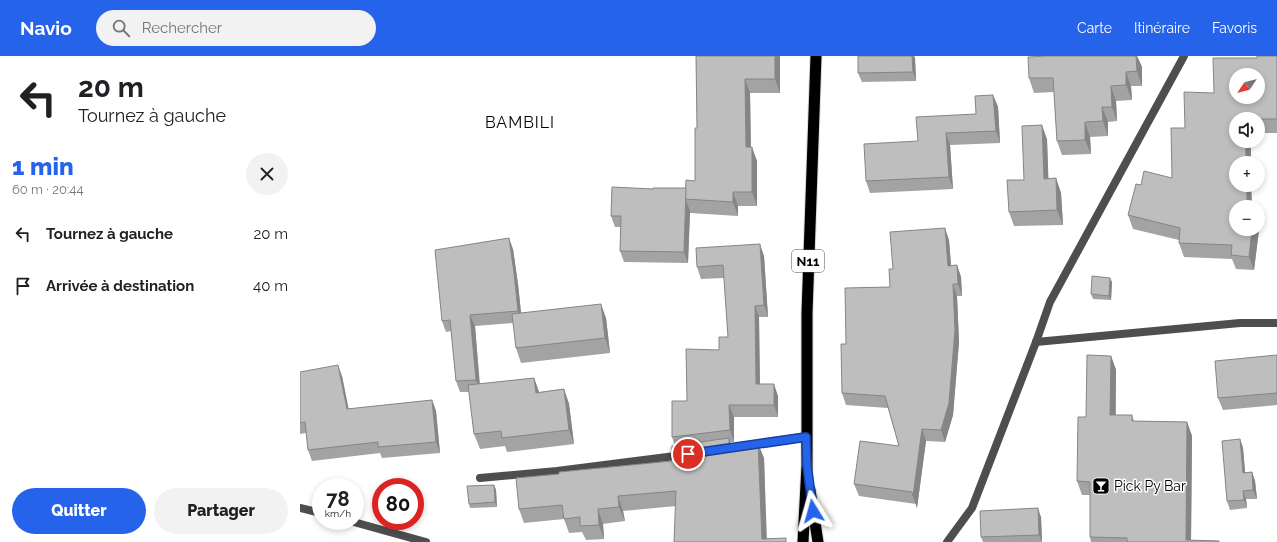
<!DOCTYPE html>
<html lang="fr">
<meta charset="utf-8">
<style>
:root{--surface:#fff;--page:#f2f2f2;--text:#202124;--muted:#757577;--accent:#2563eb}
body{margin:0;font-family:Raleway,sans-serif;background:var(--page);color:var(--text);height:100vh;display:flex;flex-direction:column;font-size:15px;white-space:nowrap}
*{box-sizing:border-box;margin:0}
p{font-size:13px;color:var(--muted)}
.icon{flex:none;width:22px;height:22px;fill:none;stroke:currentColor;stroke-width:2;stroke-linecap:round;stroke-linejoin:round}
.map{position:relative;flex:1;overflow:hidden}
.side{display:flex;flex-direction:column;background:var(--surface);width:300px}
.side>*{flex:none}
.top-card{background:#fff;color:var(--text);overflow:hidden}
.needle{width:26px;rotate:235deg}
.buttons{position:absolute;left:929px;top:12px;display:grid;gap:8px}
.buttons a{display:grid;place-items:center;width:36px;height:36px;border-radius:50%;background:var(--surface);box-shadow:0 2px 6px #0003;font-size:20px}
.speed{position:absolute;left:12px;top:422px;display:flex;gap:8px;font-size:20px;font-weight:700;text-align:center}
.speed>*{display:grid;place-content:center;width:52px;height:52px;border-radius:50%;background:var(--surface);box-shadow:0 2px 6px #0003;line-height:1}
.speed small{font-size:10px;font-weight:400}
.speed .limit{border:6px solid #d22;background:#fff;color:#111}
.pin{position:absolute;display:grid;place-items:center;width:34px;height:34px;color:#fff;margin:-17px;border:2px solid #fff;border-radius:50%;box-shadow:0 1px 4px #0007}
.me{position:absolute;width:44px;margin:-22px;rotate:352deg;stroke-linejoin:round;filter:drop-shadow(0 0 3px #0008)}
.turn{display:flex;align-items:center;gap:14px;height:84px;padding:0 12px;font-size:18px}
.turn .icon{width:52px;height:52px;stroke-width:2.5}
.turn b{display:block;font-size:28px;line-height:34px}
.round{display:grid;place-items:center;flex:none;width:42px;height:42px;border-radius:21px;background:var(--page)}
.overview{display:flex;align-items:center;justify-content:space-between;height:68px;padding:0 12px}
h1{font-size:24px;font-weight:800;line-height:30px;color:var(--accent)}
.action{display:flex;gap:8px;margin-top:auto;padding:8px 12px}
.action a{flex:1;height:46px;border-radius:24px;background:var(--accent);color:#fff;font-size:16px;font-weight:800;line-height:46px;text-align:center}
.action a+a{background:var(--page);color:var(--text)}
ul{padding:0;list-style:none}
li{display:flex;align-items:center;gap:12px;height:52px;padding:0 12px}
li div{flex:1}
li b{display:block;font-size:15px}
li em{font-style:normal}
header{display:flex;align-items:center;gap:24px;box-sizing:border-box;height:56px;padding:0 20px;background:var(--accent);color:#fff}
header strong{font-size:19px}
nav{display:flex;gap:22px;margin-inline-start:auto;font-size:14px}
.search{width:280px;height:36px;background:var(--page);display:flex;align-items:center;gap:10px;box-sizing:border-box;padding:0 14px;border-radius:22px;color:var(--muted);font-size:15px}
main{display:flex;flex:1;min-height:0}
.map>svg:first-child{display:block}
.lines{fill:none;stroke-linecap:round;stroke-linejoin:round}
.trunk-casing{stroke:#dbdbdb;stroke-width:13}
.minor{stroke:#4e4e4e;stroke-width:8}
.tertiary{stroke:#4e4e4e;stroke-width:8}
.trunk{stroke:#000;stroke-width:11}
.wall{fill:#a3a3a3}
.shaded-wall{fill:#858585}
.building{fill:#bebebe;stroke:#858585;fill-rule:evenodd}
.route-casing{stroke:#184099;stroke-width:10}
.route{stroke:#2563eb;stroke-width:7}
.labels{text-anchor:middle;stroke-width:3;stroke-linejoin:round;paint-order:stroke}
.shield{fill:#fff;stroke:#4c4c4c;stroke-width:1}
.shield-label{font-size:13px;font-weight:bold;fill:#000}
.poi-label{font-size:14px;fill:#000;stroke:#fff;text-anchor:start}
.quarter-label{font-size:16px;letter-spacing:1px;fill:#000;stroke:#fff}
</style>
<header>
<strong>Navio</strong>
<div class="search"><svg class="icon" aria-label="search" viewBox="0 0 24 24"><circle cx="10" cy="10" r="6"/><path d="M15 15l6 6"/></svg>Rechercher</div>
<nav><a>Carte</a><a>Itinéraire</a><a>Favoris</a></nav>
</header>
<main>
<section class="side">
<div class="top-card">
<div class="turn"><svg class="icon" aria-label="left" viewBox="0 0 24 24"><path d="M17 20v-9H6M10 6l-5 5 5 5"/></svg><div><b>20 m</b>Tournez à gauche</div></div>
</div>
<div class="overview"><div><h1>1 min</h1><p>60 m · 20:44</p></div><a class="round"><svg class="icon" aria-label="close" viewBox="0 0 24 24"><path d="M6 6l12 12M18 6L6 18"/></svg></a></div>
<ul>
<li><svg class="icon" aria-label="left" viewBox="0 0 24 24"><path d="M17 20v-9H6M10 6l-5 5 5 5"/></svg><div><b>Tournez à gauche</b></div><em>20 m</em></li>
<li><svg class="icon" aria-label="arrive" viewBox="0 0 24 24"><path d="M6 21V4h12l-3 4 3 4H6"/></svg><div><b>Arrivée à destination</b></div><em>40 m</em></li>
</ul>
<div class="action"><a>Quitter</a><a>Partager</a></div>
</section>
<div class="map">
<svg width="977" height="486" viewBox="0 0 977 486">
<rect width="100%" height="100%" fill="#fff"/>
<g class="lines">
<!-- trunk casing -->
<g class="trunk-casing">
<g id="trunk">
<path d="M510 434 518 486"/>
<path d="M503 486 507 409V257L516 0"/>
</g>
</g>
<!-- minor -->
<g class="minor">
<path d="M736 286 940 267H977"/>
<path d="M422 393 506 381"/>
<path d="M180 422 257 415 383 399"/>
<path d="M0 452 21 457"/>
<path d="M50 465 126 486"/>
</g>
<!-- tertiary -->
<path class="tertiary" d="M647 486 672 452 736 286 750 246 884 0"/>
<!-- trunk -->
<use href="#trunk" class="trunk"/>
</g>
<!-- wall -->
<g class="wall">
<path d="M396 0H480V37H450L451 91 457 105V150H438V160L390 157V155L388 207 324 206 320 195 321 171H315L311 160 353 133 386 132 395 125 397 72Z"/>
<path d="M558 0H614L615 2 616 25 562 26 558 17Z"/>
<path d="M747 0H837L842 11V30H831L832 44 816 45 817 65 808 66V80L790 81 791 98 762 99 757 85 754 36 734 37 729 22Z"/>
<path d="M977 0V77H958V63H936V85H951V107H936V129H951L952 151H936L958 173V172L959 174 954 214 936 213 932 203 884 201 879 187V184L833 173 828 159 841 129 872 122 885 72 914 37 957 2Z"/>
<path d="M693 39 698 51 700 87 650 89 653 133 570 137 566 125 618 85 676 58Z"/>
<path d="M747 83 748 123 756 122 761 137 763 169 714 170 709 156 724 124Z"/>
<path d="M649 184 651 209H657L661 221 662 240H657L659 286 653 359 645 386 626 385 617 452 616 448 559 440 554 428 599 390 588 352 546 349 542 337 546 288 590 231 593 213Z"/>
<path d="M213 193 218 228 221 257 306 262 310 297 221 307 216 292 213 267 175 270 180 328 234 322 239 336 264 333 269 348 274 388 207 396 205 390 180 393 174 378 169 336H160L156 325 151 275 146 276 142 265Z"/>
<path d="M464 200 468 261H459L460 328 478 340V361H434V386H430L433 394 464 402 466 482 374 486 376 450 323 455 325 465 303 468 304 483 286 484 282 476 269 477 264 463 224 467 219 453 259 418 372 405 375 390 372 381 387 345 428 281 424 222 401 223 397 211Z"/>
<path d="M812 226 811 244 793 243 791 238Z"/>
<path d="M977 299V349L923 354 918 342Z"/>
<path d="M811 300 816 314V359H832L834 365 887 366 892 380 891 484 919 485 920 486H791L790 481V439H782L777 425 786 361Z"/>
<path d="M0 316 42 320 48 353 132 344 136 355 140 397 82 402 80 397 12 405 8 394 6 377 0 378Z"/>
<path d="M940 383 943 392 945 417 952 416 955 425 957 443H946L947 452 930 454 927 445Z"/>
<path d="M194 429 196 434 197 451 170 452 169 448Z"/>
<path d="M741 461 742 486H683L681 481Z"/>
</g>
<!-- shaded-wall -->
<g class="shaded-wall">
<path d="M475 0H480V37L475 23Z"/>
<path d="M612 0H614L615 2 616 25 613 16Z"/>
<path d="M836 0H837L842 11V30L837 15Z"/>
<path d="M826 16 831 30 832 44 826 29Z"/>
<path d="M445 23 450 37 451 105 446 91Z"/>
<path d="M811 30 816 45 817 65 812 51Z"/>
<path d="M693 39 698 51 700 87 696 75Z"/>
<path d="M802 51 808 66V80L803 65Z"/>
<path d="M785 66 790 81 791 98 785 84Z"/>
<path d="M742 69 747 83 749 137 744 123Z"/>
<path d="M646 77 650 89 653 133 649 121Z"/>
<rect x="946" y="85" width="5" height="22"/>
<path d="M452 91 457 105V150L452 136Z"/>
<path d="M756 122 761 137 763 169 757 154Z"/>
<path d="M947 129H951L952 151H947Z"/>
<path d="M433 136 438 150V160L433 146Z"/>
<path d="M386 144 390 155 388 207 384 196Z"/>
<path d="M645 172 649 184 652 221 648 210Z"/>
<path d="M958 172 959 174 954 214 949 201 952 173H958Z"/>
<path d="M209 182 213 193 218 228 222 266 218 255Z"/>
<path d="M460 188 464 200 468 261 464 249Z"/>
<path d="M657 209 661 221 662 240 658 228Z"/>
<path d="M810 222 812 226 811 244 809 240Z"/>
<path d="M653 228 657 240 659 286 653 359 645 386 641 374Z"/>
<path d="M301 248 306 262 310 297 305 282Z"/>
<path d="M455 250 459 261 460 340 456 328Z"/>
<path d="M170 259 175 270 180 335 176 324Z"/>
<path d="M811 300 816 314 815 372 810 359Z"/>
<path d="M38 309 42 320 51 364 47 353Z"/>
<path d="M234 322 239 336 236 337Z"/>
<path d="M474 328 478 340V361L474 349Z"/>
<path d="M264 333 269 348 274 388 269 374Z"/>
<path d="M132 344 136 355 140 397 136 386Z"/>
<path d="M429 349 434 361V386L430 374Z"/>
<path d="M887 366 892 380 891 486 886 484Z"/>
<path d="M622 373 626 385 617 452 613 440Z"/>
<path d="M429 382 434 397 429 395Z"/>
<path d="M940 383 943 392 946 426 943 417Z"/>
<path d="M458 387 464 402 467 486 462 483Z"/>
<path d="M952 416 955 425 957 443 953 434Z"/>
<path d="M194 429 196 434 197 451 195 446Z"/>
<path d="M943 435 946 443 947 452 944 444Z"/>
<path d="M318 440 323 455 325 465 319 451Z"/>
<path d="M738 452 741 461 742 486 739 479Z"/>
<path d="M298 453 303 468 304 483 299 469Z"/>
</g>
<!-- building -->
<g class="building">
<path d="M396 0H475V23H445L446 91H452V136H433V146L385 143 386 124 395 125V72H397Z"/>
<path d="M558 0H612L613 16 558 17Z"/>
<path d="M747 0H836L837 15 826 16V29L811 30 812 51H802L803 65 785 66V84L757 85 753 22H729L728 1Z"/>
<path d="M957 0H977V63H936V85H946V107H936V129H947V151H936V173H952L949 201 931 199 932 189 879 187 880 172 828 159 836 128 841 129 844 115 872 122 871 72H885L884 36 914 37 913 2H957ZM936 19H958V41H936Z"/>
<path d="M693 39 696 75 646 77 649 121 566 125 564 88 618 85 616 61 676 58 675 40Z"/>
<path d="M742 69 744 123 756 122 757 154 709 156 707 124H724L722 70Z"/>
<path d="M312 131 353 133V132H386L384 196 320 195 321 160H311Z"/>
<path d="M645 172 648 210 657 209 658 228H653L655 274 649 347 641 374 622 373 613 440 612 436 554 428 560 385 599 390 585 340 542 337 541 288H546L545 232 590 231 589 213H593L590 176Z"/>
<path d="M209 182 214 217 218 255 170 259 176 324 156 325 150 264 142 265 135 194Z"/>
<path d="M460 188 464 249 455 250 456 328H474V349H429L430 374 372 381V345H387L386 293 419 294V281H428L423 209 397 211 396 192Z"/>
<path d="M792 220 810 222 809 240 791 238Z"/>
<path d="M301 248 305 282 216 292 212 258Z"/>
<path d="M787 299 811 300 810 359H832V365L887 366 886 484 919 485V486H827V482L790 481V426L777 425 778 361H786Z"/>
<path d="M977 299V337L918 342 915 305Z"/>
<path d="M38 309 47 353 132 344 136 386 78 391V386L8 394 5 366 0 367V316Z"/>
<path d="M234 322 236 337 264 333 269 374 202 382 201 375 174 378 168 329Z"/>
<path d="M429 382V395L458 387 462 483 486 482V486H374L376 435 318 440 319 451 298 453 299 469 280 470V461L264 463 262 449 219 453 216 422 259 418V416L372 405V390Z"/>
<path d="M940 383 943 417 952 416 953 434 943 435 944 444 927 445 922 385Z"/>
<path d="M194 429 195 446 169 448 167 430Z"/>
<path d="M738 452 739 479 681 481 680 455Z"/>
</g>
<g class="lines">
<!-- route casing -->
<g class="route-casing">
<path id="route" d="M388 398 506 381 507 409 513 455"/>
</g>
<!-- route -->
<use href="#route" class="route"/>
</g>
<!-- icons -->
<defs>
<g id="bar-square" transform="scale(0.9)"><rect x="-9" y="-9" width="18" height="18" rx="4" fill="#000" stroke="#fff"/><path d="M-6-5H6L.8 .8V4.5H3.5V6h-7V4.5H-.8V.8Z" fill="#fff"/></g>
</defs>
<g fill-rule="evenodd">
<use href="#bar-square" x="801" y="430"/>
</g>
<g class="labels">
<!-- shield labels -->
<rect class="shield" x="492" y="194" width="32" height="22" rx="3"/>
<g class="shield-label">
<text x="508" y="210">N11</text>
</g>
<!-- poi labels -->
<g class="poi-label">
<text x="814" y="435">Pick Py Bar</text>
</g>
<!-- quarter labels -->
<g class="quarter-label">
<text x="220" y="72">BAMBILI</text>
</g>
</g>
</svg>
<div class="buttons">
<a><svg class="needle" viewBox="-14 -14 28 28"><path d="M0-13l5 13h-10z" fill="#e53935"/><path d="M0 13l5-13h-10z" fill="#757577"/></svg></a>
<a><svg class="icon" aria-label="sound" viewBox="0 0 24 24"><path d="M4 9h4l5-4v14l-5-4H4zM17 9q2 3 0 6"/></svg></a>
<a>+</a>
<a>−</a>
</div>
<div class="speed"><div>78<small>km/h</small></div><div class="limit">80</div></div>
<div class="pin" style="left:388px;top:398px;background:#d93025"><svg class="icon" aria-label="arrive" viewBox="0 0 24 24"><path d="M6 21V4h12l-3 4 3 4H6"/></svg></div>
<svg class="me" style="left:513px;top:455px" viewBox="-20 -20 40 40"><path d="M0-17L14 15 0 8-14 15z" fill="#2563eb" stroke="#fff" stroke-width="4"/></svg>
</div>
</main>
